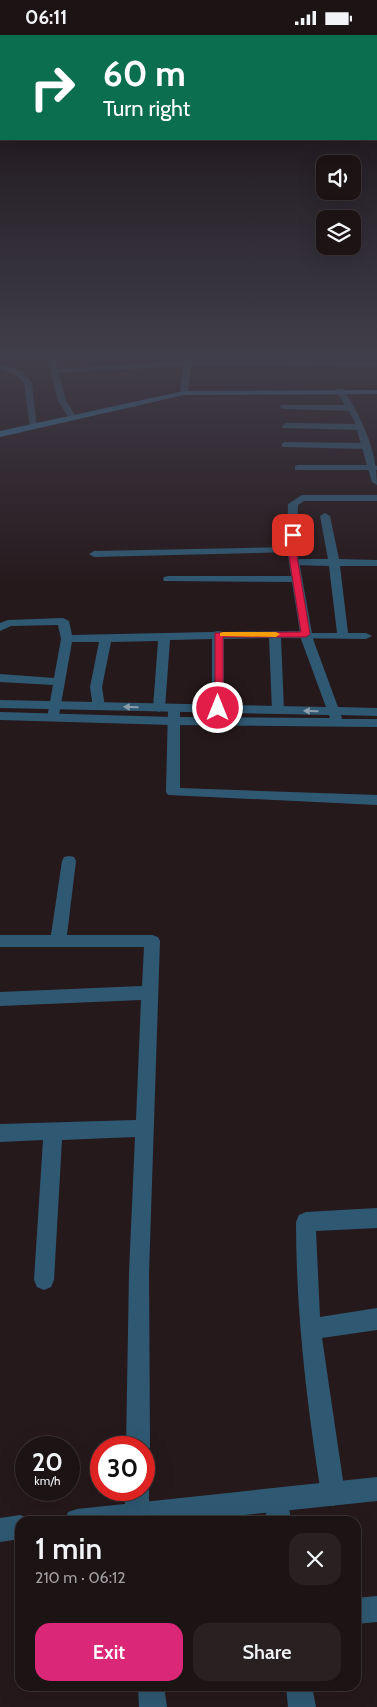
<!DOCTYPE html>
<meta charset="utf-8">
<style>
:root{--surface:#1c1315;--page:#292022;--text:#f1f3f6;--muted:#a09ea0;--line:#3a3234;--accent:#db2777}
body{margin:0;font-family:Cabin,sans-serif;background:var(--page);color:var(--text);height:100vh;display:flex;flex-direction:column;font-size:19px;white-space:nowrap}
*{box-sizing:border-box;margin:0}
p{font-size:16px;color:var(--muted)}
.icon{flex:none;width:28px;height:28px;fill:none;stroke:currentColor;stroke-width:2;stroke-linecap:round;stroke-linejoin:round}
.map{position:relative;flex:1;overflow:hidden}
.panel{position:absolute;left:15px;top:1481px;width:346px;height:175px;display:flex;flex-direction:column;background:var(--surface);border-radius:15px;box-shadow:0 5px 20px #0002,0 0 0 1px var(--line)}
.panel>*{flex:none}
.banner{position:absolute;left:0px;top:0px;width:378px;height:105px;box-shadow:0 5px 20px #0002,0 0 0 1px var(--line);background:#0b6e4f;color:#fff;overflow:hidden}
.tools{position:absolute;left:316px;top:120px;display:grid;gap:10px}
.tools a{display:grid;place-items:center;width:45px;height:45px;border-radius:10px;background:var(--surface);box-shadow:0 5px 20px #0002,0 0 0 1px var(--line);font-size:25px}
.speed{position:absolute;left:15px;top:1401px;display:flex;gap:10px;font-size:25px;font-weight:700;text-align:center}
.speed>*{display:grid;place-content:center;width:65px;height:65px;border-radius:50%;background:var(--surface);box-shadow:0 5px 20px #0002,0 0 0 1px var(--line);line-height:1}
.speed small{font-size:12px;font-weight:400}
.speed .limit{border:8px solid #d22;background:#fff;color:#111}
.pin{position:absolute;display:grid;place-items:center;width:42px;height:42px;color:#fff;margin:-21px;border-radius:10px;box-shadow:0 2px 8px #0006}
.me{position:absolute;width:55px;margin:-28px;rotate:0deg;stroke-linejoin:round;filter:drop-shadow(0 0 4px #0008)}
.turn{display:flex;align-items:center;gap:18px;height:105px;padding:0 20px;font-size:22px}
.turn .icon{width:65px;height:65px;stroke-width:2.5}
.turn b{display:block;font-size:35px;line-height:42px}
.round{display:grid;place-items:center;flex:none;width:52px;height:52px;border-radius:15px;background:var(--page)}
.summary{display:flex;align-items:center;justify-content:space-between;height:85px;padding:0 20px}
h1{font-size:30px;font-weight:600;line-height:38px}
.cta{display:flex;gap:10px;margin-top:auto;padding:10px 20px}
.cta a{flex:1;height:58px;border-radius:15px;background:var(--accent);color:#fff;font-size:20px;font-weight:600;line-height:58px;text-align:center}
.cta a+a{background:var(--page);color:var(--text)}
.status{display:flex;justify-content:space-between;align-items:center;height:35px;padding:0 25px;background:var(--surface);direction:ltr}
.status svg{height:14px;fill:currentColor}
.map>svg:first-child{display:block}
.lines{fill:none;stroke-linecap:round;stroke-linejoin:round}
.minor{fill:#2f5973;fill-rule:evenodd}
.tertiary{fill:#2f5973;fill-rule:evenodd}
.secondary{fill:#337ba4;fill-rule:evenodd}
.oneway{fill:#8b9ead}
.route{fill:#e11d48;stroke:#92132f}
.slow{fill:#f59e0b}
</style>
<div class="status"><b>06:11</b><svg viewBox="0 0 49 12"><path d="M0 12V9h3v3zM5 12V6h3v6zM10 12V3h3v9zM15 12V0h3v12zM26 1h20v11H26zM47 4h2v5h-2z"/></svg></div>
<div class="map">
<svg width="377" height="1672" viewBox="0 0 377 1672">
<rect width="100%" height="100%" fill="#26191c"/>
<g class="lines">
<!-- minor -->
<g class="minor">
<path d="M46 319H54L58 334 183 326 184 319H192L191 326 377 327V331L191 330 188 358 184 360 180 358 183 331 59 338 66 366 77 383 73 386 70 385 58 366Z"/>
<path d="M0 329 22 336 32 348 37 394 30 392 24 348 16 340 0 334Z"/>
<path d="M281 370H351L355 373 351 376 284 374 280 372Z"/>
<path d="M286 388 360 389 364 392 360 395 283 393 282 391Z"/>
<path d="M285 407 366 408 370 411 366 414 282 412V408Z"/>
<path d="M298 430H374L377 431V435H295V431Z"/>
<path d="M325 478 330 481 339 524 377 525V531H340L348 598H366L372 601 366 604 281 603 284 675 282 678 278 679 272 675 269 603 224 604V673L218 677 212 673V604L170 605 165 673 159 677 153 673 158 606 111 607 102 652 105 672 103 675H95L93 672 90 652 99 607H72L58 686H48L47 683 53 650 0 647V639L54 643 61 604 58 590 11 591 0 596V588L8 585 63 583 69 586 72 600 213 597 218 596 223 597 306 596 311 598H337L329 531 294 530 289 527 294 524H328L320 481Z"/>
<path d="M292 512 297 515 296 517 94 522 89 519 94 516Z"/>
<path d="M168 541H298L303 544 298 547 164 546 163 544 164 542Z"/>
<path d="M174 670 180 674V753L377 760V770L168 760 166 757 168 674Z"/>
<path d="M69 821 74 822 76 826 67 900H152L158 902 160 906 149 1238 150 1412 146 1420 144 1421V1412H126L129 1238 135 1102 62 1105 54 1245 51 1252 44 1255 37 1252 34 1245 43 1105 0 1107V1089L136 1085 141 965 0 971V957L142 951 144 912H0V900H51L62 826 64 822Z"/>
<path d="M377 1173V1193L316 1196 320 1282 377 1273V1295L322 1303 345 1459 341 1467 333 1471 325 1467 321 1459C307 1369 296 1279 296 1187L299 1180 306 1177Z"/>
<path d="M144 1446 149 1455V1486H125V1455H144Z"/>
<path d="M276 1453 285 1456 288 1465 291 1486H267L264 1465 267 1456Z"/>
<path d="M377 1561V1587L356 1589V1563Z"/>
<path d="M138 1651H164L167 1672H139Z"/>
<path d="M286 1651H312L316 1672H288Z"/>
</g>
<!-- tertiary -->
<g class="tertiary">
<path d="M337 354H343C362 383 377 415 377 450L372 447 354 385 336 356Z"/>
<path d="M302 460H377V466H304L298 470 297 515 313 604 338 672 377 673V681L341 680 342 684H377V692L172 690 0 685V677L172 682 330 683 329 680 0 673V665L326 672 301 604 287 515 288 469Z"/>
<path d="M377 1442V1466L188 1486H65L68 1477 77 1474Z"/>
<path d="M20 1480 29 1483 30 1486H20V1504L0 1507V1483Z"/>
</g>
<!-- secondary -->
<path class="secondary" d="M377 355V359L184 360 0 402V396L184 356Z"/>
</g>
<!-- one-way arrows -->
<defs><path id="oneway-solid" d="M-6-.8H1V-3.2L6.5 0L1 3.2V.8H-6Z" transform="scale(1.25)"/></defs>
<g class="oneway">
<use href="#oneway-solid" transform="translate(131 672) rotate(-179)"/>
<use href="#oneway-solid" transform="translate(311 676) rotate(-179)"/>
</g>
<!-- sky -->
<linearGradient id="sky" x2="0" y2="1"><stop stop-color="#150e0f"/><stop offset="0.58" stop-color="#413e4b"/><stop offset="1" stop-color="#413e4b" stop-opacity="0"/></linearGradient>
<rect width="377" height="553" fill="url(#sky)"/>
<!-- route -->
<path class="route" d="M293 498 297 500 296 515 310 599 306 602H223V673L222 676H215V598L301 597 288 515 289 500Z"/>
<!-- slow -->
<path class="slow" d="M223 597H276L280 599 276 602 220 601V598Z"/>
</svg>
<div class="tools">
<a><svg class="icon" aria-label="sound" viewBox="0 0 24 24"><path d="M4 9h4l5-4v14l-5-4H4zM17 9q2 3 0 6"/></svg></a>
<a><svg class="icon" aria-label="layers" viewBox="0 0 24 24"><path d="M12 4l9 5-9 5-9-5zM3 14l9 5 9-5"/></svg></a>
</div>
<div class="speed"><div>20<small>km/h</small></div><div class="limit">30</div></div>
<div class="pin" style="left:293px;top:500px;background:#d93025"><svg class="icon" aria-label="arrive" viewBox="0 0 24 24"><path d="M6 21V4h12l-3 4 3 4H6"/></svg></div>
<svg class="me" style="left:218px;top:673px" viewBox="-20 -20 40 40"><circle r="17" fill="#e11d48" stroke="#fff" stroke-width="3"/><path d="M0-11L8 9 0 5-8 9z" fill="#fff"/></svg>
<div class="banner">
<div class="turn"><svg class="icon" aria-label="right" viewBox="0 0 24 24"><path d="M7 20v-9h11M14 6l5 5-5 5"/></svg><div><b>60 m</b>Turn right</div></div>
</div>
<section class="panel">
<div class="summary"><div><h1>1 min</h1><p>210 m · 06:12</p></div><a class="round"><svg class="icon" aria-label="close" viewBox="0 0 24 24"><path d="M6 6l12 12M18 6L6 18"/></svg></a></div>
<div class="cta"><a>Exit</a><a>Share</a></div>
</section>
</div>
